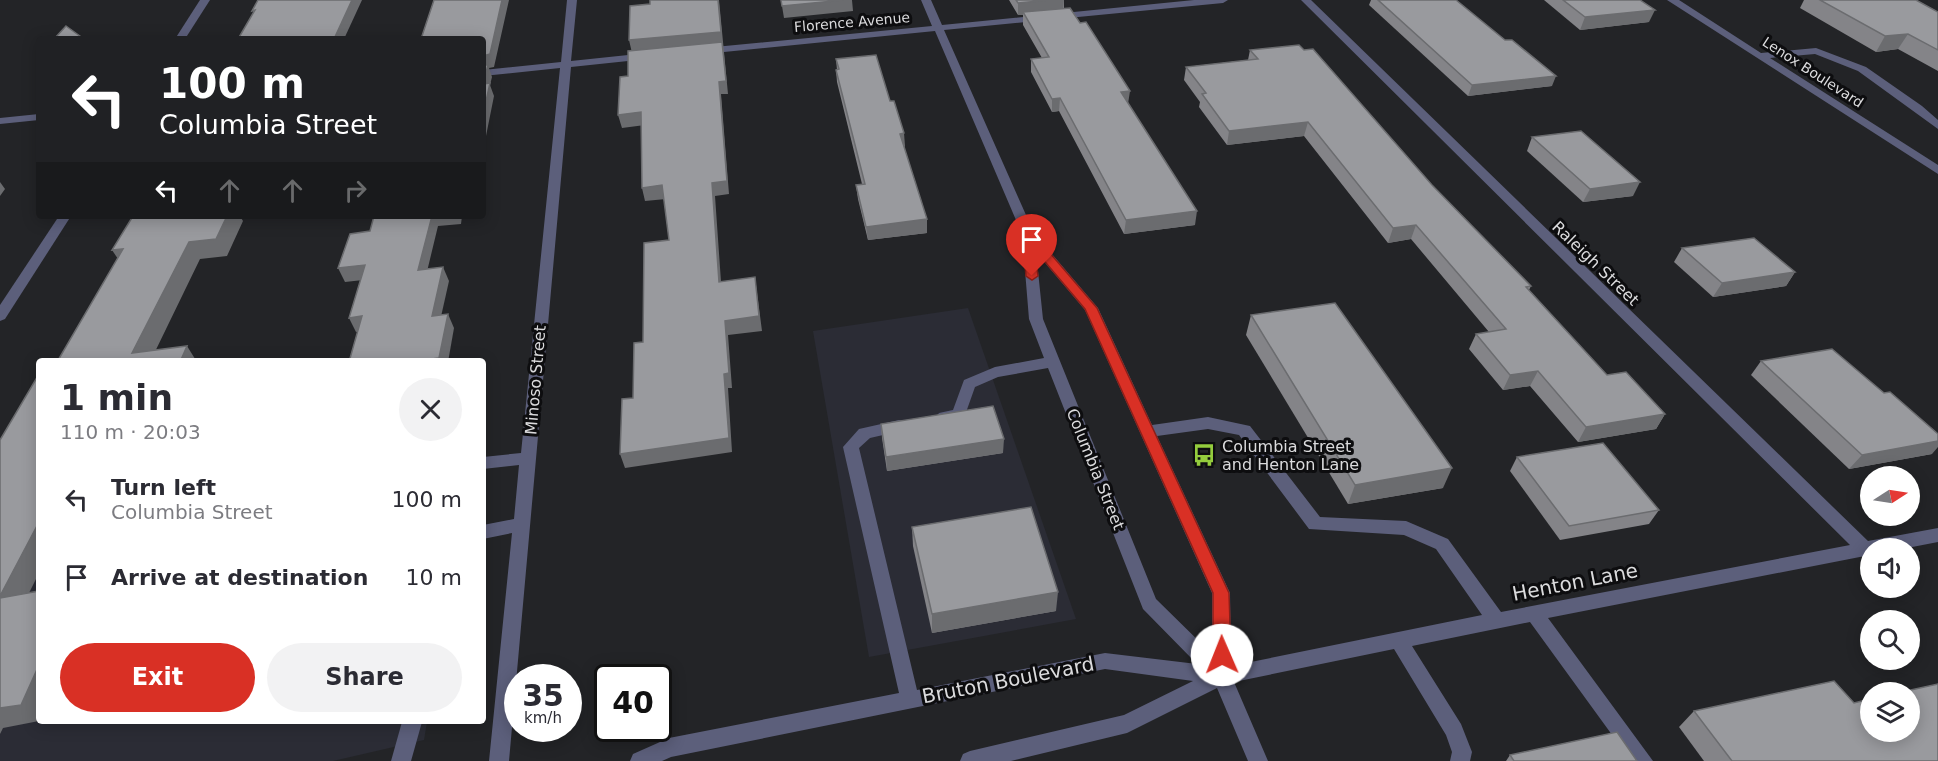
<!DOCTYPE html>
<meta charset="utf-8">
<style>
:root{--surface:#fff;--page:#f2f2f3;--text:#2b2b33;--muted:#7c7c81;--accent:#d93025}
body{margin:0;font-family:"DejaVu Sans",sans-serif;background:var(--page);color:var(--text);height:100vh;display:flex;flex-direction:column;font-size:22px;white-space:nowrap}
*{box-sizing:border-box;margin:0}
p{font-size:20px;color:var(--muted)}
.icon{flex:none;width:33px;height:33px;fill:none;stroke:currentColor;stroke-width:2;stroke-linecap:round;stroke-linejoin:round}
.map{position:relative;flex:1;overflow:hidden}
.sheet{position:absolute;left:36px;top:358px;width:450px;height:366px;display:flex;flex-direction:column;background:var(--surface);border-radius:6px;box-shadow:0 3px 15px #0003}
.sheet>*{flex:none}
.hud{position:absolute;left:36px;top:36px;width:450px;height:183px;border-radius:6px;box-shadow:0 3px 15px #0003;background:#202124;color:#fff;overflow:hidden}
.needle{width:39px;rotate:78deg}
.tools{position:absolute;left:1860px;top:466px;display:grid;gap:12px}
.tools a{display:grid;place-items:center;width:60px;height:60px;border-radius:50%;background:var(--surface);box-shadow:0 3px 15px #0003;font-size:30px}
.speed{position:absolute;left:504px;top:664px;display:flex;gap:12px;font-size:30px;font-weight:700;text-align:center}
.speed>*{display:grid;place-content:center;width:78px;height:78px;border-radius:50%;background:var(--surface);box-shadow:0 3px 15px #0003;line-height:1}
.speed small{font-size:15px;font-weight:400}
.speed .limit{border:3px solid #111;border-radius:9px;background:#fff;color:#111}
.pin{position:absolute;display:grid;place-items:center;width:51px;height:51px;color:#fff;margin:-62px -26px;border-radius:50% 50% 50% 0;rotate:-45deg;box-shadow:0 0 6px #0007}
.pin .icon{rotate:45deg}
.me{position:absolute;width:66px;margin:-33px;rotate:359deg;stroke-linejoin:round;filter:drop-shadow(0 0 4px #0008)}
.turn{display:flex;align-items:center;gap:21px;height:126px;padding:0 24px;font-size:27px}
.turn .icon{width:78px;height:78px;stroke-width:2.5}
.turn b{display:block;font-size:42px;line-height:51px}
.lanes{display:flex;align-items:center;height:57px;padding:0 24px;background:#0003;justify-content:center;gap:30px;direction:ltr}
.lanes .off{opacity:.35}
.round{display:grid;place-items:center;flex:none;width:63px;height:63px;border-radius:32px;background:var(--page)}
.overview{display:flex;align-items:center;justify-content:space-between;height:102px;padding:0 24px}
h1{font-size:36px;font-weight:600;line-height:45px}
.action{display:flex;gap:12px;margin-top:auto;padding:12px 24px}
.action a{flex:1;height:69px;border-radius:36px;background:var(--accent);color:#fff;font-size:24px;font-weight:600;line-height:69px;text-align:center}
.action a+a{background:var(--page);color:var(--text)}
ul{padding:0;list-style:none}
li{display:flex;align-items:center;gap:18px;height:78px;padding:0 24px}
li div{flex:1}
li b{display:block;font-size:22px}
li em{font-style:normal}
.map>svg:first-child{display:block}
.built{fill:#2b2c35}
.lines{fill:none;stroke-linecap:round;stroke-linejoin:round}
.minor{fill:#5c5f7b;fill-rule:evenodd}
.wall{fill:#848488}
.shaded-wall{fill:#6b6c6f}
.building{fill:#999a9e;stroke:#6b6c6f;stroke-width:1.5}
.route{fill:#d93025;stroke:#8d1f18;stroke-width:1.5}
.labels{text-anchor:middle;stroke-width:6;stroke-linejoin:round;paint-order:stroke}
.far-street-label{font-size:14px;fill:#dbdbdd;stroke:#0d0d0f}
.street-label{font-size:16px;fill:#dbdbdd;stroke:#0d0d0f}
.poi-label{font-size:16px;fill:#dbdbdd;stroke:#0d0d0f;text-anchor:start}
.near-street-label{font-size:20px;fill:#dbdbdd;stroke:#0d0d0f}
</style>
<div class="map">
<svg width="1938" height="761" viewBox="0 0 1938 761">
<rect width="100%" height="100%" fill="#232427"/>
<!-- built -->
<g class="built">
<path d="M968 308 1076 619 869 657 813 331Z"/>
<path d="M39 568V722H427L424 740 333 761H0V575Z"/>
</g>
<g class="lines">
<!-- minor -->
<g class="minor">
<path d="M200 0H210L185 39H175Z"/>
<path d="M567 0H577L571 61 647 53 652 56 647 59 571 67 509 761H489L512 533 483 539V525L514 519 519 465 483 469V457L521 453 560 68 483 76V70L561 62Z"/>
<path d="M921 0H931L942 25 1194 0H1228L1223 3 944 30 1034 233 1098 308 1152 425 1208 417 1250 426 1320 517 1406 521 1448 539 1501 612 1850 545 1301 0H1311L1868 541 1938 528V542L1902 549H1870V555L1548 618 1653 761H1631L1530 622 1412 646 1461 724 1472 752 1470 761H1450L1452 752 1446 735 1394 649 1234 682 1268 761H1248L1217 688 1127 733 1011 761H960L963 754 970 751 1124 715 1193 681 1105 669 671 757 662 761H630L633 754 669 738 899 693 843 447 859 429 899 420 905 422 907 426 905 430 870 438 859 448 917 690 1105 653 1197 664 1143 609 1048 368 998 377 975 387 964 418 944 423 939 421 936 417 939 413 953 410 964 380 995 367 1044 358 1029 319 1022 234 935 31 704 54 699 51 704 48 932 26ZM1036 252 1085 310 1212 593V654L1156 599 1043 319ZM1208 429 1239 435 1309 529 1404 535 1436 549 1482 615 1231 666 1230 593 1157 436Z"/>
<path d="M1667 0H1679L1761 53 1816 48 1866 67 1922 106 1938 120V129L1858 71 1815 54 1770 58 1938 165V174Z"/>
<path d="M39 114V120L0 124V118Z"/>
<path d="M59 216H71L5 319 0 321V305Z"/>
<path d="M402 722H422L411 761H391Z"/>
</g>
</g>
<!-- wall -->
<g class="wall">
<path d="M1009 0H1064V9L1128 103 1195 225 1124 234 1059 111 1052 112 1031 72V59L1042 58 1023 25V15H1018Z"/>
<path d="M1371 0H1456L1552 86 1468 96 1369 5Z"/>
<path d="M1544 0H1640L1649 22 1580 30Z"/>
<path d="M1804 0H1916L1938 12V71L1898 49 1876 52 1800 8Z"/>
<path d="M1250 50 1432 185 1531 286 1529 290 1607 375 1665 414 1656 429 1578 442 1530 386 1503 390 1469 349 1476 334 1489 332 1411 239 1388 243 1304 136 1227 145 1199 107 1200 102 1184 80 1186 67 1248 60Z"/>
<path d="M836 59 905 146 904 147 927 219V233L868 240 858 199 856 185 862 184 837 82 836 70H837Z"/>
<path d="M1532 137 1633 196 1583 202 1527 151Z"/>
<path d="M1682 248 1795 272 1786 286 1713 297 1674 262Z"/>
<path d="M1251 315 1443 488 1348 504 1246 335Z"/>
<path d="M1761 361 1884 393 1932 454 1849 469 1751 375Z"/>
<path d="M881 424 1003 453 887 471 882 438Z"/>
<path d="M1517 457 1659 510 1649 524 1560 540 1510 471Z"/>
<path d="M912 527 1056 611 932 633 913 546Z"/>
<path d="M1854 703 1938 761H1704L1679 727 1694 711Z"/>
<path d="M1510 755 1637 761H1506Z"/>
</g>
<!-- shaded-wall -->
<g class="shaded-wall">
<path d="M352 0H362L344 39H331Z"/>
<path d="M502 0H509L494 67 489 68 492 77 490 85 494 96 483 151V56Z"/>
<path d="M718 0H719L728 94H721L729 194 715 196 722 296 632 53 629 40Z"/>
<path d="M844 0H852L853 11 784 18 782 6Z"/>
<path d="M1049 0H1064L1063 11 1023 12V15H1018V3Z"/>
<path d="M1655 10 1649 22 1580 30 1585 17Z"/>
<path d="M1908 34 1898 49 1876 52 1885 36Z"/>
<path d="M1556 76 1552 86 1468 96 1472 85Z"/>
<path d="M1130 91 1128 104 1121 92Z"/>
<path d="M1060 98 1059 111 1052 112V99Z"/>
<path d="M641 112 645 125 622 128 618 115Z"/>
<path d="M1308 122 1304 136 1227 145 1229 131Z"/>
<path d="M904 133 905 146 900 147V134Z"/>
<path d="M0 182 5 189 0 196Z"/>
<path d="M1640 182 1633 196 1583 202 1590 189Z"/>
<path d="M662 185 666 199 645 201 642 188Z"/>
<path d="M1197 211 1195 225 1124 234 1126 220Z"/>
<path d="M227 216H240L243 221 227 256 200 259 150 362 132 353 189 242Z"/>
<path d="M432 216H462L461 224 438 226 424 284 418 270Z"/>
<path d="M927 219V233L868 240 866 227Z"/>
<path d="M1416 225 1411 239 1388 243 1393 228Z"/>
<path d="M123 249 124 268 112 250Z"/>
<path d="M365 265 372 279 345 282 338 268Z"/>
<path d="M443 267 449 281 438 330 432 316Z"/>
<path d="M1795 272 1786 286 1713 297 1722 283Z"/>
<path d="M755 277 762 331 728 335 732 388H728L732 452 625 468 620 454 724 374 725 321Z"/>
<path d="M448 314 454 328 448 362H411Z"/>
<path d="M362 316 369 330 356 332 349 318Z"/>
<path d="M187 346 197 362H180Z"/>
<path d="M1538 371 1530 386 1503 390 1510 375Z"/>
<path d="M1665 414 1656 429 1578 442 1586 427Z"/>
<path d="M1004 439 1003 453 887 471 886 457Z"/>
<path d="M1938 441V447L1932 454 1849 469 1862 455Z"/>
<path d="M1452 468 1443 488 1348 504 1355 485Z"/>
<path d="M39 522V573L18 615 0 598V596Z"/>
<path d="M1058 592 1056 611 932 633V614Z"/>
<path d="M39 665V721L3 728 0 734V708Z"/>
</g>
<!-- building -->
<g class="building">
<path d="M258 0H352L334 39H238L255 10 252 11Z"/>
<path d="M434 0H502L490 54 483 56V39H421Z"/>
<path d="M650 0H718L721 32 629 40 630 6 650 4Z"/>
<path d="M781 0H844L782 6Z"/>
<path d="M1016 0H1049L1018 3Z"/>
<path d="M1378 0H1456L1505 40H1512L1556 76 1472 85Z"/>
<path d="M1563 0H1640L1655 10 1585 17Z"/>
<path d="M1820 0H1916L1938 12V50L1908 34 1885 36Z"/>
<path d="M1070 8 1080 23 1086 22 1130 91 1121 92 1197 211 1126 220 1060 98 1052 99 1031 59 1049 57 1023 12Z"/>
<path d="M66 26 84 39H54Z"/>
<path d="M722 42 726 81 719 82 727 181 712 183 719 282 755 277 759 316 725 321 729 373 724 374 729 438 620 454 622 399 633 398 634 343 643 342 644 243 669 240 662 185 642 188 641 112 618 115 620 77 628 76V51Z"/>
<path d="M1299 45 1304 50 1313 49 1432 185 1531 286 1526 287 1607 375 1626 372 1665 414 1586 427 1538 371 1510 375 1476 334 1506 329 1416 225 1393 228 1308 122 1229 131 1202 94 1206 93 1186 67 1258 59 1250 50Z"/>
<path d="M876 55 890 101H894L904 133 900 134 927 219 866 227 856 185 865 184 836 70 839 69 836 59Z"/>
<path d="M483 65H488L483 84 490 83 483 115Z"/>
<path d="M1581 131 1640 182 1590 189 1532 137Z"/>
<path d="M133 216H227L216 239 189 242 132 353 187 346 180 362H57L123 249 112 250Z"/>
<path d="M374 216H432L418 270 443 267 432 316 448 314 439 358 411 362H349L362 316 349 318 365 265 338 268 350 234 370 231Z"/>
<path d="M1754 238 1795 272 1722 283 1682 248Z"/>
<path d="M1335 303 1452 468 1355 485 1251 315Z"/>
<path d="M1832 349 1884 393 1890 392 1938 434V441L1862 455 1761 361Z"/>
<path d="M39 374V522L0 596V440Z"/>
<path d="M993 406 1004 439 886 457 881 424Z"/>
<path d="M1603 443 1659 510 1569 526 1517 457Z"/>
<path d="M1031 507 1058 592 932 614 912 527Z"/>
<path d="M39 591V665L21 705 0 708V598Z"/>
<path d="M1834 681 1854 703 1870 699V732H1910V693H1897L1938 684V761H1732L1694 711Z"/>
<path d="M1617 732 1637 761H1514L1510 755Z"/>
</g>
<!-- route -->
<path class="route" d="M1028 230 1032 232 1097 308 1229 593 1231 655 1228 661 1222 663 1216 661 1213 655V593L1085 309 1035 250 1038 276 1032 280 1026 276 1022 234Z"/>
<!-- icons -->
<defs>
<g id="bus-bare" transform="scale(1.8)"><path d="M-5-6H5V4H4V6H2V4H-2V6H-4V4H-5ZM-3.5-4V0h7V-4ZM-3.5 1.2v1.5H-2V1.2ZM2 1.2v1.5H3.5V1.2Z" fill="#94cc3d" stroke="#0d0d0f" stroke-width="2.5" paint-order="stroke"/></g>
</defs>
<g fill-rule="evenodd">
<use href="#bus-bare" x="1204" y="455"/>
</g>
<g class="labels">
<!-- far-street labels -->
<g class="far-street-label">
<text transform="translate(852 22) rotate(-5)" y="5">Florence Avenue</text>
<text transform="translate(1813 72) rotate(33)" y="5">Lenox Boulevard</text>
</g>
<!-- street labels -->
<g class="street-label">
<text transform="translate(1596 263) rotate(44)" y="6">Raleigh Street</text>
<text transform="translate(535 380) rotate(-85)" y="6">Minoso Street</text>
<text transform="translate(1096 469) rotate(68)" y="6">Columbia Street</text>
</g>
<!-- poi labels -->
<g class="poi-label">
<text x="1222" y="452">Columbia Street<tspan x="1222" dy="18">and Henton Lane</tspan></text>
</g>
<!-- near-street labels -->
<g class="near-street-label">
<text transform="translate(1575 582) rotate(-11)" y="7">Henton Lane</text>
<text transform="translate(1008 680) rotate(-11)" y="7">Bruton Boulevard</text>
</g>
</g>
</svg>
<div class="tools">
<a><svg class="needle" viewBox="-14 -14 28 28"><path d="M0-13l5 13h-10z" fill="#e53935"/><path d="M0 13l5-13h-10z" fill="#7c7c81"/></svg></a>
<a><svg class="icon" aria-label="sound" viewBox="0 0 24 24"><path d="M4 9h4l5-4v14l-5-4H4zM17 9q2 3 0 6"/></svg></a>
<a><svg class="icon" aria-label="search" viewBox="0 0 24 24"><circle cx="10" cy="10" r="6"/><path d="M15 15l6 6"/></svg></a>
<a><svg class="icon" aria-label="layers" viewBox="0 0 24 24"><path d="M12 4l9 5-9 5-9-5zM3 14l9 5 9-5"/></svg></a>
</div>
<div class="speed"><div>35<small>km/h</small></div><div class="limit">40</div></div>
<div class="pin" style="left:1032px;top:276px;background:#d93025"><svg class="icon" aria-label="arrive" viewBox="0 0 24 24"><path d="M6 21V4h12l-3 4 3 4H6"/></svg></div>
<svg class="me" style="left:1222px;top:655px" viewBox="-20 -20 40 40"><circle r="19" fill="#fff"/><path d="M0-13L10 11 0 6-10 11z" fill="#d93025"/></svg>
<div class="hud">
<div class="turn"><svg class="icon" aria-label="left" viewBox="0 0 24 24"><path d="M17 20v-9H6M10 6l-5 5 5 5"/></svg><div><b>100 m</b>Columbia Street</div></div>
<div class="lanes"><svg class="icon" aria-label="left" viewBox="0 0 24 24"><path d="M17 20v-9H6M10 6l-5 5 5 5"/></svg><svg class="icon off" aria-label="ahead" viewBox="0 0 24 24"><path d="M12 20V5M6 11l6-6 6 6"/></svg><svg class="icon off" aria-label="ahead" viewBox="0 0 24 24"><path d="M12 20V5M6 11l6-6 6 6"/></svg><svg class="icon off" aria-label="right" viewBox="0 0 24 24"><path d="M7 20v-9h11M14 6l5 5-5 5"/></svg></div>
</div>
<section class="sheet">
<div class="overview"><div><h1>1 min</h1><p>110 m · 20:03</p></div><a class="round"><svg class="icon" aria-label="close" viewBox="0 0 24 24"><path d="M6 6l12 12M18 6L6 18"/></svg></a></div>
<ul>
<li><svg class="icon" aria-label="left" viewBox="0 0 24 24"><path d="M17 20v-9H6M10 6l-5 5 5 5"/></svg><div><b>Turn left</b><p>Columbia Street</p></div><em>100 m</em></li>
<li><svg class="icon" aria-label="arrive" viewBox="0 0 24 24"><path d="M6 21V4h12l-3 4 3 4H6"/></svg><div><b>Arrive at destination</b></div><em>10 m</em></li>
</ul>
<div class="action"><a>Exit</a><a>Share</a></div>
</section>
</div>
